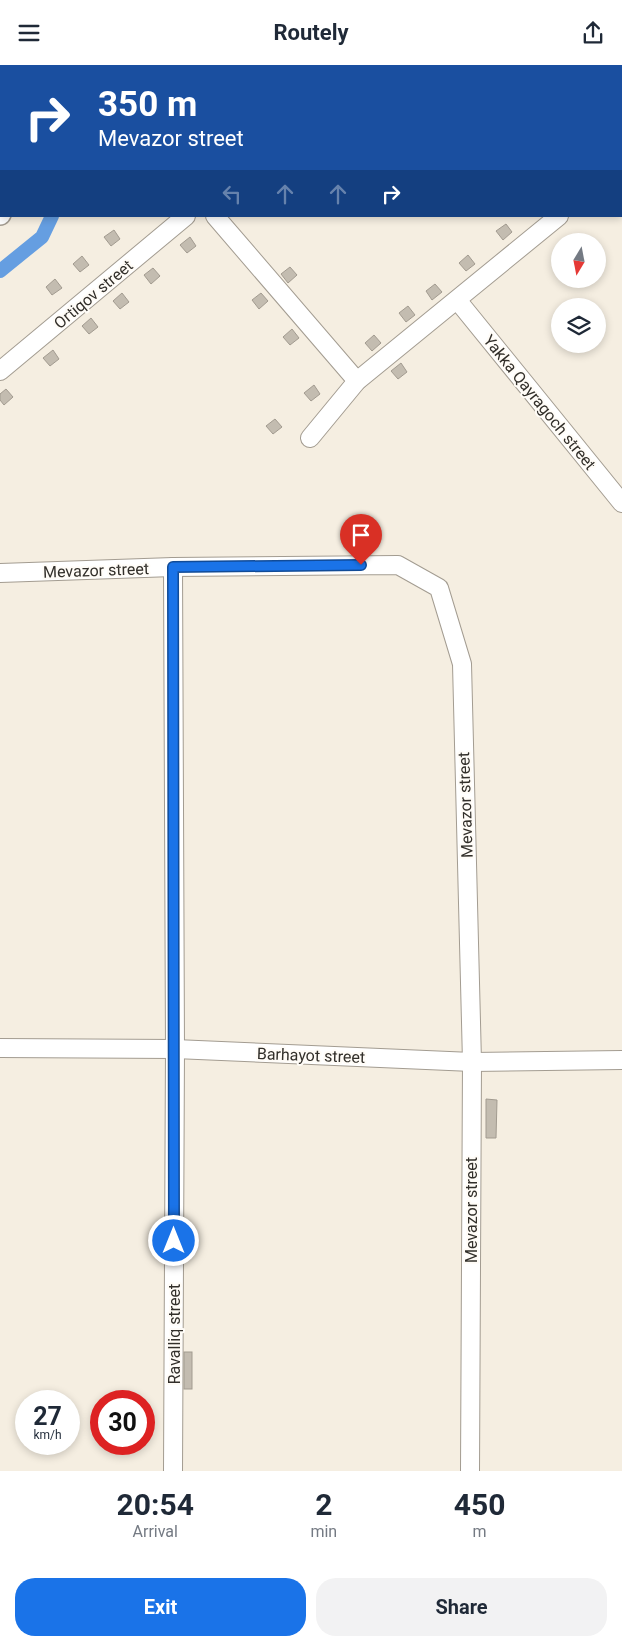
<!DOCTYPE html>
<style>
:root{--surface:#fff;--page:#f2f2f3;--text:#1f2937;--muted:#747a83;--accent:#1a73e8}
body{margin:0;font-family:Roboto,sans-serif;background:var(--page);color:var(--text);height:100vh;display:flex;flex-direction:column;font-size:19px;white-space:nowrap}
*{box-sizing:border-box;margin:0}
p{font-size:16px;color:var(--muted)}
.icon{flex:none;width:28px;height:28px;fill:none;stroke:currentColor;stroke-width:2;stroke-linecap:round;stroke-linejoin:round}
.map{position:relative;height:1406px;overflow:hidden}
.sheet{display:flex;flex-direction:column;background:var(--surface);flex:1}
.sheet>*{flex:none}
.top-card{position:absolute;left:0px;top:0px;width:622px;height:152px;box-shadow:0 2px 8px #0003;background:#1a4fa0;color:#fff;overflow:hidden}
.needle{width:32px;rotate:190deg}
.fabs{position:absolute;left:551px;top:168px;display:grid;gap:10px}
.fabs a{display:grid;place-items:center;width:55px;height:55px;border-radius:50%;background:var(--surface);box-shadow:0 2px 8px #0003;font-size:25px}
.speed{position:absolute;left:15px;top:1325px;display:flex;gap:10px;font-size:25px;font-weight:700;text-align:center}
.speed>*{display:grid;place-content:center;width:65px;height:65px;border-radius:50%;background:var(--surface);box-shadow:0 2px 8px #0003;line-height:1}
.speed small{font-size:12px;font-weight:400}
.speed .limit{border:8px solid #d22;background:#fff;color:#111}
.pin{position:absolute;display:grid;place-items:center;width:42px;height:42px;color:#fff;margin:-51px -21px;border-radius:50% 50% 50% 0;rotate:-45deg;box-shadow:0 0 5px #0007}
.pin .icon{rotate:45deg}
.me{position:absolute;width:55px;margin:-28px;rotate:0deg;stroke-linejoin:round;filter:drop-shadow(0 0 4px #0008)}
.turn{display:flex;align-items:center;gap:18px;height:105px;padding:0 15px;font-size:22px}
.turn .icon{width:65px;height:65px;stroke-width:2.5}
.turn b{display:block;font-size:35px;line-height:42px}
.lanes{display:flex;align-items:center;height:48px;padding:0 15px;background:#0003;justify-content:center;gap:25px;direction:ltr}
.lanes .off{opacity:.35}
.eta{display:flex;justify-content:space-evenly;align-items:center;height:85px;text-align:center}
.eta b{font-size:30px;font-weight:700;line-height:35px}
.cta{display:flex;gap:10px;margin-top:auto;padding:10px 15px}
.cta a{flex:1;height:58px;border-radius:20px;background:var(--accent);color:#fff;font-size:20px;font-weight:700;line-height:58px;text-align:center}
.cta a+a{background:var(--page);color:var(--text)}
header{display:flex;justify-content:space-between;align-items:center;height:65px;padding:0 15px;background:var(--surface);font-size:22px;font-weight:700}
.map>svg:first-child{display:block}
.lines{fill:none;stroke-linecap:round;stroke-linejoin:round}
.canal{stroke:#659ee1;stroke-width:14}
.building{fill:#c3bcb0;stroke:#a29b90}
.minor-casing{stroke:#a39c91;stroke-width:20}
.major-casing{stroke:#a39c91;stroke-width:24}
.minor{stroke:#fff;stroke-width:18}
.major{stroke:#fff;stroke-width:21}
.route-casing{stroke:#114b97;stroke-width:12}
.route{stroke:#1a73e8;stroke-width:9}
.labels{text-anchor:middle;stroke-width:4;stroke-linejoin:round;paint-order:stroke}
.street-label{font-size:16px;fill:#322f2a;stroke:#fffcf7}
</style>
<header><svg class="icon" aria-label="menu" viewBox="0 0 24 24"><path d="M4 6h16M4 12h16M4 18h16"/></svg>Routely<svg class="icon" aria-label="share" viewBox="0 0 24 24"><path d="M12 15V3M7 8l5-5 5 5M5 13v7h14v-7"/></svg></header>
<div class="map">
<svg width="622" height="1406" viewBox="0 0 622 1406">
<rect width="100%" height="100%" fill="#f5eee1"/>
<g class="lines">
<!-- canal -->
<g class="canal">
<path d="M144 1 145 0"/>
<path d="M0 206 42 172 52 151"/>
</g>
</g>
<!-- building -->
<g class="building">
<path d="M506 159 512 167 503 175 496 166Z"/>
<path d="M114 165 120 174 111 181 104 172Z"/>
<path d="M190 172 196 181 187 188 180 180Z"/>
<path d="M468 190 475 199 466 206 459 198Z"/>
<path d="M82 191 89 200 80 207 73 199Z"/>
<path d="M290 202 297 210 288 218 281 209Z"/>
<path d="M153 203 160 211 151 219 144 210Z"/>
<path d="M55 214 62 223 52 230 46 222Z"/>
<path d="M435 219 442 227 432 235 426 226Z"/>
<path d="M122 228 129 237 120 244 113 236Z"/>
<path d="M261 228 268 236 259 244 252 235Z"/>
<path d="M408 241 415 250 406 257 399 248Z"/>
<path d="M91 253 98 262 89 269 82 261Z"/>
<path d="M292 264 299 273 290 280 283 272Z"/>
<path d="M374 270 381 278 372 286 365 278Z"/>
<path d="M53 285 59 294 50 301 43 293Z"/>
<path d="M401 298 407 307 398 314 391 306Z"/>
<path d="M314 320 320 329 311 336 304 328Z"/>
<path d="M6 324 13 332 4 340 0 335V329Z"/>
<path d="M275 354 282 362 273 369 266 361Z"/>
<path d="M486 1034 497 1035 496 1073H486Z"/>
<rect x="184" y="1287" width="8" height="37"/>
</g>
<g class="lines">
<!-- minor casing -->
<g class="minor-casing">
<g id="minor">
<path d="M366 1 368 0"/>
<path d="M621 100 622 99"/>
<path d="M0 112 1 113"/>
<path d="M215 151 357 316"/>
<path d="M458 236 622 438"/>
<path d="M0 306 186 151"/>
<path d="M310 373 357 316 559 151"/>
<path d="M0 508 173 502 398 500 439 523 462 599 472 997 470 1406"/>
<path d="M0 983 175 984 472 997 622 995"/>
<path d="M173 1406 175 984 173 502"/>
</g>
</g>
<!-- major casing -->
<g class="major-casing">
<g id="major">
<path d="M67 1 68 0"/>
<path d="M0 149 1 146"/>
</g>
</g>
<!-- minor -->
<use href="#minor" class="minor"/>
<!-- major -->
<use href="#major" class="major"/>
</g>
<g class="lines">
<!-- route casing -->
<g class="route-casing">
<path id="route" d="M174 1176 173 502 361 500"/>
</g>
<!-- route -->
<use href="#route" class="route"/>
</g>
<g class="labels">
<!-- street labels -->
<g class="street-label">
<text transform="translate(93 229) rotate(-40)" y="6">Ortiqov street</text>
<text transform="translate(540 337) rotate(51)" y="6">Yakka Qayragoch street</text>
<text transform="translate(96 505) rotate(-2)" y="6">Mevazor street</text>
<text transform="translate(465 740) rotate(-92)" y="6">Mevazor street</text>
<text transform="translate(311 990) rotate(2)" y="6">Barhayot street</text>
<text transform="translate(471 1145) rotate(-90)" y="6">Mevazor street</text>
<text transform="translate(174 1269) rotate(-90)" y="6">Ravalliq street</text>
</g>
</g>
</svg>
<div class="fabs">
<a><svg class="needle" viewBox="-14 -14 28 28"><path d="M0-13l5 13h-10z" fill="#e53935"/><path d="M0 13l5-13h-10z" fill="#747a83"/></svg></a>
<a><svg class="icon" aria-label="layers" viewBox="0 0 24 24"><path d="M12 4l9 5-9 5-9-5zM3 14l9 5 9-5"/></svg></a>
</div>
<div class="speed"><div>27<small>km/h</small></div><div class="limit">30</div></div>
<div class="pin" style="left:361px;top:500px;background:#d93025"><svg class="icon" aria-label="arrive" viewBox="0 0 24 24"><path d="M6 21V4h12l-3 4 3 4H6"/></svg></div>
<svg class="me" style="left:174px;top:1176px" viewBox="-20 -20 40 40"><circle r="17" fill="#1a73e8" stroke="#fff" stroke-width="3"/><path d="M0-11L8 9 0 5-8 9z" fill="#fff"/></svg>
<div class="top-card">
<div class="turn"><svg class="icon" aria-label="right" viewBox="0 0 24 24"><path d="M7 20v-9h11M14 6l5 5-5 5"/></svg><div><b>350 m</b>Mevazor street</div></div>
<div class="lanes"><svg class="icon off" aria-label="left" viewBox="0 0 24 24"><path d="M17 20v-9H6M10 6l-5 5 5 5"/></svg><svg class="icon off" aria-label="ahead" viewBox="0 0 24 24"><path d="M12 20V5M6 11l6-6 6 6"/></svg><svg class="icon off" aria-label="ahead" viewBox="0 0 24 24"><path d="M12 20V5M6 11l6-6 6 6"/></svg><svg class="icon" aria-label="right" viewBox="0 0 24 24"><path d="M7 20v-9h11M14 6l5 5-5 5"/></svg></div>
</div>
</div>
<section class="sheet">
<div class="eta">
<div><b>20:54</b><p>Arrival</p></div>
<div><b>2</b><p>min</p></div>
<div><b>450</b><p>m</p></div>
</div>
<div class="cta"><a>Exit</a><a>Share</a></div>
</section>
